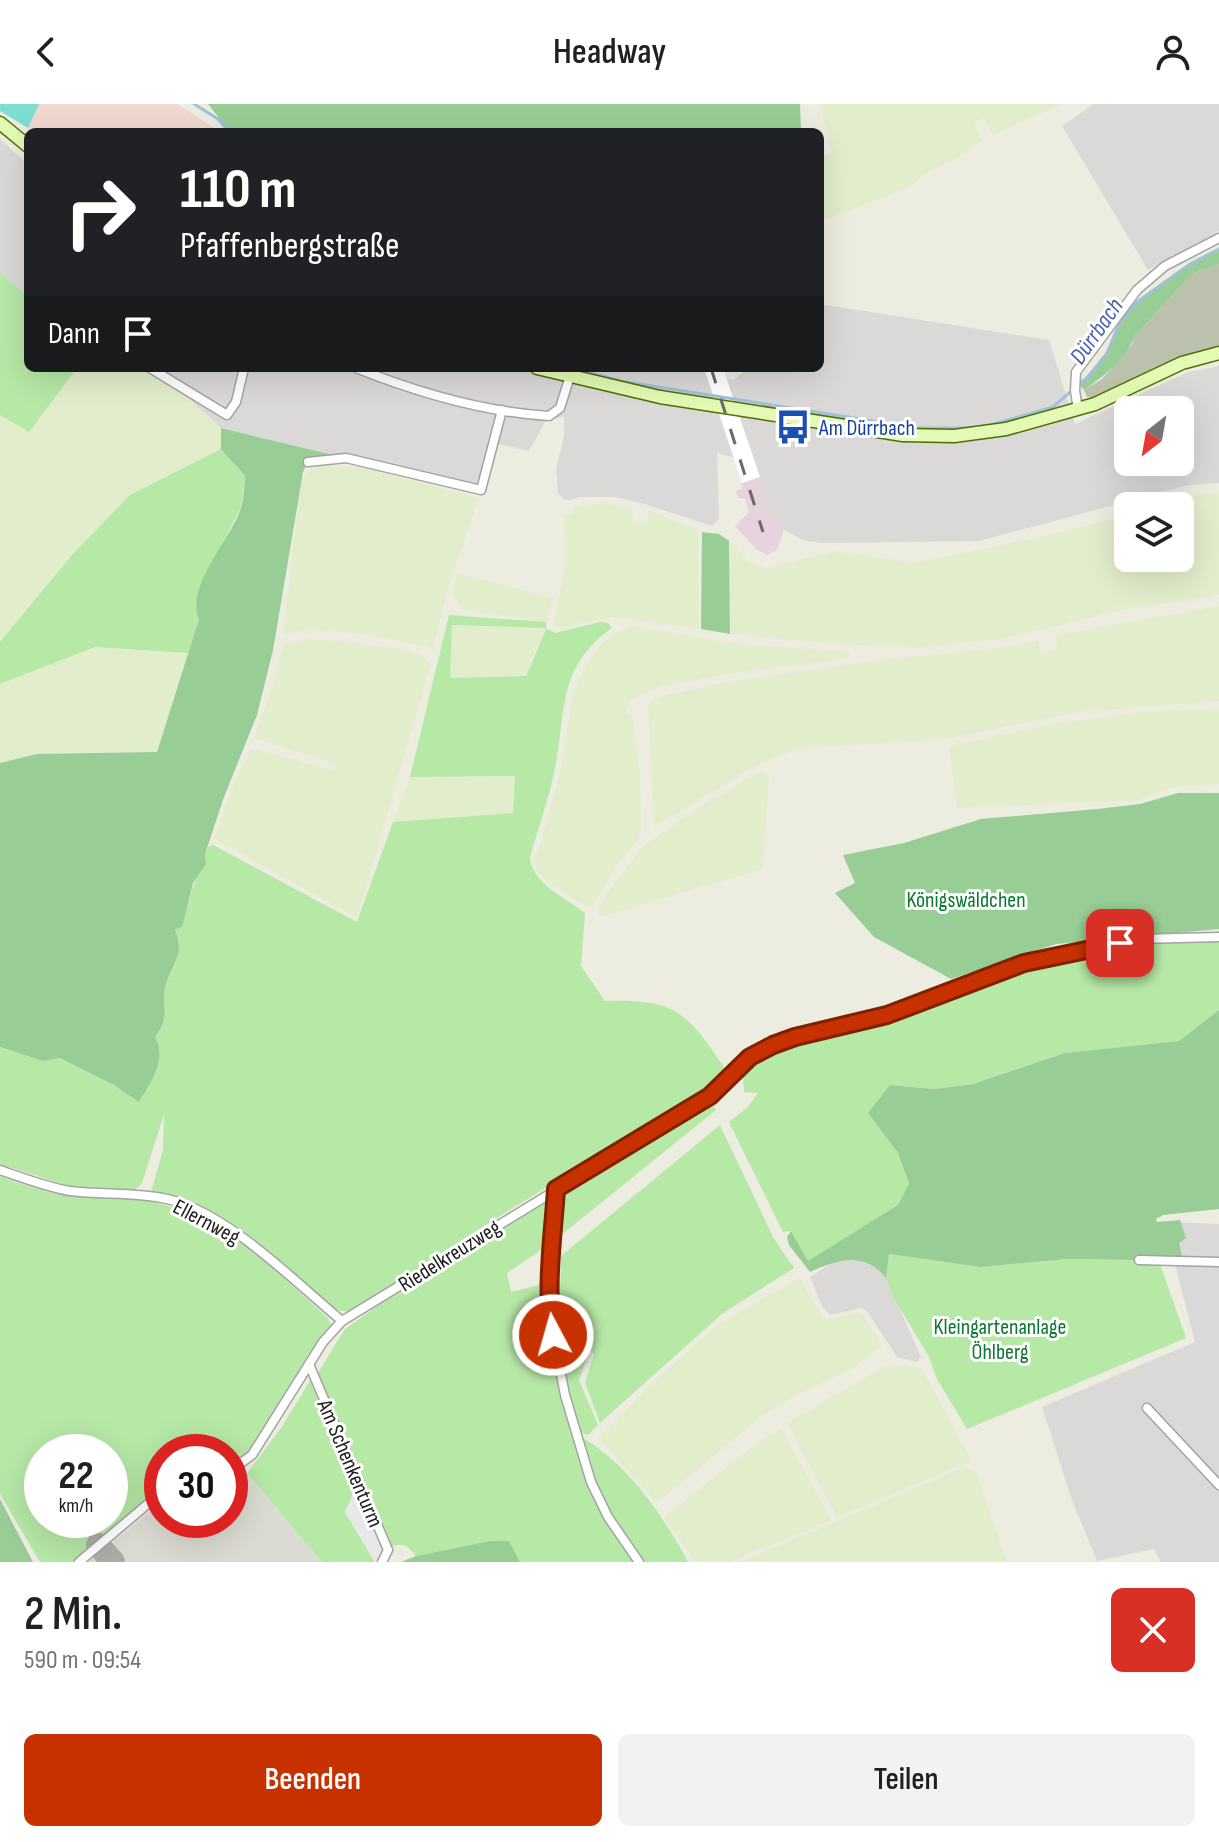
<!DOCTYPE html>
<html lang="de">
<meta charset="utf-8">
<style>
:root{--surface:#fff;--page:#f2f2f2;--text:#202124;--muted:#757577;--accent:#c73100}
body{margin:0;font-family:"Sofia Sans Condensed",sans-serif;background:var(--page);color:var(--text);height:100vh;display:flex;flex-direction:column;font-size:30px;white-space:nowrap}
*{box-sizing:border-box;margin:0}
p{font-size:26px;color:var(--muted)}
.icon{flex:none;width:44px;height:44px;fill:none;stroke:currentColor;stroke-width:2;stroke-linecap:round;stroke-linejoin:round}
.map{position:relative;height:1458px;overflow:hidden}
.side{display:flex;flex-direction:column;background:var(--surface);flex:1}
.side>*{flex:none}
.top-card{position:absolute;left:24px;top:24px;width:800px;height:244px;border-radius:12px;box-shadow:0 8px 32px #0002;background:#202124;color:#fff;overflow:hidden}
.needle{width:52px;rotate:211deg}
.tools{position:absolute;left:1114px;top:292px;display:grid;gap:16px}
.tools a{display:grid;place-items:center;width:80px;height:80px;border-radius:12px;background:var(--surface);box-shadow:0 8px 32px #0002;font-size:40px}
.speed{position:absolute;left:24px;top:1330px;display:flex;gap:16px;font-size:40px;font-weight:700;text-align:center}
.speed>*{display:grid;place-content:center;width:104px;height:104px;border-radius:50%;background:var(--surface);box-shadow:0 8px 32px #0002;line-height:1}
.speed small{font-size:20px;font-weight:400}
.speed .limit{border:12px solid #d22;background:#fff;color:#111}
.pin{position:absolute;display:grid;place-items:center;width:68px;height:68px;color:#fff;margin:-34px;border-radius:16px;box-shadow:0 4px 12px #0006}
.me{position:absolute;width:88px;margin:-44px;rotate:354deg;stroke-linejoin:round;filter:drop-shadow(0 0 6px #0008)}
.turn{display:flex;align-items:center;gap:28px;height:168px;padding:0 24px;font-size:36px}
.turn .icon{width:104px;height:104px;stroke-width:2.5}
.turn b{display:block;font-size:56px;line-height:68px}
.then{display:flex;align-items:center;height:76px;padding:0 24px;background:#0003;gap:16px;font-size:30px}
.round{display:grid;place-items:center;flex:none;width:84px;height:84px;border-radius:12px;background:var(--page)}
.overview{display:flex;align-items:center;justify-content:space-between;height:136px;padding:0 24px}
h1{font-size:48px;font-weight:600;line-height:60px}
.button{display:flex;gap:16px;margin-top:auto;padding:16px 24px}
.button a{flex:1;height:92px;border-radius:12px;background:var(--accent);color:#fff;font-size:32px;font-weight:600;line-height:92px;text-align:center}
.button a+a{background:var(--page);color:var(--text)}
header{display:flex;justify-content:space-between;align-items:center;height:104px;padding:0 24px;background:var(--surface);font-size:36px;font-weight:600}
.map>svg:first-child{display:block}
.residential{fill:#dad9d8;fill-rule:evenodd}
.commercial{fill:#efd8d0}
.industrial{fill:#e6d3de}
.airport{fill:#dbdbd3}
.construction{fill:#bcc1ad}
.farmland{fill:#e2edcc}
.grass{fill:#b6e8a6;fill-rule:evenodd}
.forest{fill:#98cd95}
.pitch{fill:#7eddd0}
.parking{fill:#e8e8e8}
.pier{fill:#fff}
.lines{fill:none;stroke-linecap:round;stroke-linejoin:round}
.stream{stroke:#a1c0db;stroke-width:3}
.taxiway{stroke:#acaba6;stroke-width:24}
.street-casing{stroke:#a3a3a3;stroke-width:11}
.secondary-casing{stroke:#4b7105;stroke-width:15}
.street{stroke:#fff;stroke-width:8}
.secondary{stroke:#e4f9b3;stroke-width:12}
.rail{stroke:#6a6a6a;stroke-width:3;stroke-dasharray:16 16;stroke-linecap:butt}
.route-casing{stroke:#812000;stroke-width:20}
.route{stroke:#c73100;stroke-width:14}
.labels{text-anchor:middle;stroke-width:6;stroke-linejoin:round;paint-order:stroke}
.transit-label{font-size:22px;fill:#164399;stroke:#fff;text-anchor:start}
.park-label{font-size:22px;fill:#0b782f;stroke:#fff}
.street-label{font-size:22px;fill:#1c1c1c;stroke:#fff}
.water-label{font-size:24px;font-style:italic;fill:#4962aa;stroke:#fff}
</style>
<header><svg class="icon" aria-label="back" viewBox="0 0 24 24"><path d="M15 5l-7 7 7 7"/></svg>Headway<svg class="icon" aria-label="person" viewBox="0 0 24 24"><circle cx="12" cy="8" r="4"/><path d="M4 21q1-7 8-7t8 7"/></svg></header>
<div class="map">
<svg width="1219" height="1458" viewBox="0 0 1219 1458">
<rect width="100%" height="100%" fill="#edece1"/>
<!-- residential -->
<g class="residential">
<path d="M1094 0H1219V127L1148 166 1062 22Z"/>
<path d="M0 35 28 61V192L0 169Z"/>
<path d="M820 200 1049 236 1075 320 1188 268 1219 262V379L1189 381 979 437 820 439 803 436 784 426 774 416 765 399 751 348 732 353 717 349 719 415 712 422 641 399 614 393H579L569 397 562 394 558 389 556 365 564 333V313L546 316 529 347 494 339 481 386 221 324 178 285 144 264H704L706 271 733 276 742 269V264H820ZM1128 306H1180V358H1128Z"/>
<path d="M1164 1118 1219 1120V1458H1161L1154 1445 1097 1457 1072 1396 1042 1303 1195 1238Z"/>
<path d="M862 1156 879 1165 886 1174 921 1253 917 1258 897 1253 866 1206 861 1204 830 1211 822 1202 810 1173 834 1158Z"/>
</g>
<!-- commercial -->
<path class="commercial" d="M39 0H177L221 28H31L28 24Z"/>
<!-- industrial -->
<path class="industrial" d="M760 373 765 399 784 426 777 446 767 451 756 445 735 422 749 408 745 395 738 394 736 387 742 384 741 379Z"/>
<!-- airport -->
<path class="airport" d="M247 1369 322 1458H88L162 1398V1416H230V1377Z"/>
<!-- construction -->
<path class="construction" d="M1219 160V244L1095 294 1087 293 1084 286 1102 275 1132 241 1135 232 1192 170Z"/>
<!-- farmland -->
<g class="farmland">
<path d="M820 0H1062L993 31 984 14 974 18 982 37 957 54 922 71 912 82 820 118V53L832 49Z"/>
<path d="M77 264H144L178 285 221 324V345L130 391 72 451 0 538V311L29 328Z"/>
<path d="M323 361 363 364 479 394 450 477 433 544 371 531 332 527 306 526 283 530 301 380 304 373 312 366Z"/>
<path d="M1219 388V491L1123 506 1000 535 918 544 822 539 731 530 730 438 747 456 767 465 834 447 915 459 1037 434 1128 411V454H1180V402H1157L1181 394Z"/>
<path d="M602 399 632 404 633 418H648V406L698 426 699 525 612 513 558 524 554 519 565 462 564 411 573 409V404Z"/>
<path d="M457 469 553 494 546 518 463 506 453 490Z"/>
<path d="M1219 502V597L1078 608 946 635 796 645 752 664 654 723 648 600 655 594 721 579 888 555 985 546 1038 537 1041 549 1057 546 1056 531Z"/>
<path d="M452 521 546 524 530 557 526 572 449 574Z"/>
<path d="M632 522 731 539 849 548V554L728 570 660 583 640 591 630 598 625 607 632 611 640 669 641 726 638 736 619 758 590 805 544 775 536 767 535 758 560 670 573 588 588 558 600 542 612 531Z"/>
<path d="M305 535 341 537 406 546 422 552 431 560 357 814 214 735 236 674 252 644 335 667 337 660 254 634 271 587 283 541Z"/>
<path d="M95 543 188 549 157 648 37 650 0 659V580Z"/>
<path d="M1219 604V680L1174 683 1139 696 957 704 949 642 1060 619 1142 608Z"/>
<path d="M762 667 769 671 763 765 600 813 598 806 610 785 643 742 706 699Z"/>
<path d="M516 672 514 709 393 718 410 673Z"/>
<path d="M799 1174 825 1216 856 1209 862 1210 883 1241 853 1264 793 1293 763 1311 659 1397H656L598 1334 650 1281 719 1220Z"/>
<path d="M889 1260 921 1263 972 1357 837 1413 787 1319Z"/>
<path d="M782 1325 831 1416 730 1458H695L664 1413 756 1340Z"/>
<path d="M965 1363 976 1368 1007 1458H740Z"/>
</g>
<!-- grass -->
<g class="grass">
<path d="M0 169 28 192V264H77L29 328 0 311Z"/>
<path d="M221 345 245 372 241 403 199 486V515L188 549 95 543 0 580V538L72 451 130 391Z"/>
<path d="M449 511 546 518V524L555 529 600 518 608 519 612 524C555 564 567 610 554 669 548 697 538 725 530 753 531 779 566 794 585 809L581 862 605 897C675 895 686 907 724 963 714 996 583 1062 549 1082 482 1122 417 1166 351 1207H342L332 1203C273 1152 230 1106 151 1088L163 1046 164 1010 142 1079 133 1088 71 1083 0 1060V943L43 957 60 954 114 981 140 997C151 979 168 954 155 933 173 911 161 905 165 885 172 859 186 853 175 825 192 805 188 779 206 760L205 750 208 743 213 741 357 818 393 718 513 709 515 672 410 673ZM452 521 545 524 546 525 526 572 450 574Z"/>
<path d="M1219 833V906L1179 937 1065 949 973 980 934 985 890 981 869 1009 898 1049 909 1081 898 1102 807 1158 791 1127 783 1128 729 1018 747 1004 758 989 744 988 743 973 750 953 773 941 887 911 1024 859 1138 835Z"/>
<path d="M712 998 716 1006 550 1140 507 1169 511 1188 547 1179 553 1167 552 1191 587 1254 579 1276 598 1321 588 1331 580 1328 575 1330C624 1354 663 1411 688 1458H520L509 1437H491L416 1452C408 1442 405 1439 392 1442L316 1272 345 1225 387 1195Z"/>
<path d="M720 1021 773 1133 794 1164 723 1209 600 1319 585 1279 594 1251 560 1191 561 1152Z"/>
<path d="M0 1072C19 1080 39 1086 59 1090 91 1095 125 1092 157 1099 229 1116 275 1167 328 1214L332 1222 245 1354 230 1366V1348H162V1388L79 1458H40L0 1390ZM42 1348H110V1416H42Z"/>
<path d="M889 1150 981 1163 1067 1155 1159 1157 1186 1234 967 1325 937 1275 928 1251 893 1193 886 1174Z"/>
<path d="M310 1277 355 1387 345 1408 375 1458H322L247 1369 281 1324Z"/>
</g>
<!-- forest -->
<g class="forest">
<path d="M208 0H800L801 28H230Z"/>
<path d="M1219 145V160L1192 170 1135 232C1128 253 1102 274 1084 286L1079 280 1107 249 1119 220 1137 198 1190 160Z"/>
<path d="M221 324 346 354 308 358 303 368 273 546 257 611 224 693 205 750 206 760 193 779 182 823 175 825C186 853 171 859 165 885 161 905 172 911 155 933 168 955 151 979 139 998L114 981 60 954 43 957 0 943V659L37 650 157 648 199 515C185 482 231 435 241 404 244 394 244 382 245 372L221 345Z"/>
<path d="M702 428 719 430 729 437 730 530 701 525Z"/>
<path d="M1178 689H1219V825L1056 840 951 875 874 833 835 789 855 779 843 751 904 739 981 715 1098 705 1140 700Z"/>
<path d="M1219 906V1105L1163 1111 1156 1115 1157 1118 1180 1116 1186 1134 1179 1139 1183 1157 1067 1155 981 1163 889 1150 886 1174C865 1147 837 1156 810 1168L789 1141 787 1133 791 1127 808 1157 898 1101 909 1080 898 1049 868 1009 890 981 934 985 973 980 1065 949 1179 937Z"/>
<path d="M0 1395 33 1458H0Z"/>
<path d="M490 1437H509L520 1458H401L416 1452Z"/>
</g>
<!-- pitch -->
<path class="pitch" d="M0 0H39L28 24 0 7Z"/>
<!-- parking -->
<path class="parking" d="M355 1387 384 1447 378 1458H375L345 1408Z"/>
<!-- pier -->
<path class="pier" d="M704 264H723L760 373 742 379Z"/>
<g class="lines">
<!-- stream -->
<g class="stream">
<path d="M194 0 218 15 229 28"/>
<path d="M573 264 621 277 917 324H972"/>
<path d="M987 322 1053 303 1089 272 1107 249 1119 220 1137 198 1190 160 1219 145"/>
</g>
<!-- taxiway -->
<path class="taxiway" d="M98 1441 113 1458"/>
<!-- street casing -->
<g class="street-casing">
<g id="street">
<path d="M150 264 227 311 236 298 244 264"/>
<path d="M356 264C416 288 484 308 549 312L560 304 570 272"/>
<path d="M1078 305 1075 287 1076 268 1137 186 1165 162 1219 134"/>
<path d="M308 358 346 354 481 386 502 306"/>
<path d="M0 1066C23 1074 46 1083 70 1087 103 1091 135 1088 167 1095 227 1108 295 1178 342 1217"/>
<path d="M556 1085 553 1150 547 1179 549 1209 565 1291 591 1378 608 1413 639 1458"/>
<path d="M1139 1156 1219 1158"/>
<path d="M309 1260 388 1446 382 1458"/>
<path d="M1147 1304 1219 1381"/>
<path d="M230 1367 252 1351 323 1238 342 1217 710 992 750 953 773 941 795 933 887 911 1024 859 1138 835 1219 833"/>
<path d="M79 1458 162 1388"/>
</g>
</g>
<!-- secondary casing -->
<g class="secondary-casing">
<g id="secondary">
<path d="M0 19 28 42"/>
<path d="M537 264 660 293 903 331 954 332 1006 325 1095 300 1182 259 1219 249"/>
</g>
</g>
<!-- street -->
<use href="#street" class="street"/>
<!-- secondary -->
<use href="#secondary" class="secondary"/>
<!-- rail -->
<path class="rail" d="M711 264 763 428"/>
</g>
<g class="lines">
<!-- route casing -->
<g class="route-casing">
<path id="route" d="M553 1231C545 1182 553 1134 556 1085L710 992 750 953 773 941 795 933 887 911 1024 859 1120 839"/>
</g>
<!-- route -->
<use href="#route" class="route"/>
</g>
<!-- icons -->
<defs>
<g id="bus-bare" transform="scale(2.76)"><path d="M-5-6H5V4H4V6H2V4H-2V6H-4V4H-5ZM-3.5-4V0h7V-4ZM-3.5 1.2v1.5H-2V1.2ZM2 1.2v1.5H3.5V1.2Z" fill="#1a4fb4" stroke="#fff" stroke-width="2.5" paint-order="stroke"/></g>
</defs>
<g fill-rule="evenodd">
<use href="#bus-bare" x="793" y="323"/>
</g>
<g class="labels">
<!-- transit labels -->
<g class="transit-label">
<text x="819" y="331">Am Dürrbach</text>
</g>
<!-- park labels -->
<g class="park-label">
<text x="966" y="803">Königswäldchen</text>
<text x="1000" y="1230">Kleingartenanlage<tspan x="1000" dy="25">Öhlberg</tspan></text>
</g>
<!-- street labels -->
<g class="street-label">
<text transform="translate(207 1117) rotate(28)" y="8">Ellernweg</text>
<text transform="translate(449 1151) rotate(-32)" y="8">Riedelkreuzweg</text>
<text transform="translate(351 1359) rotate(67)" y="8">Am Schenkenturm</text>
</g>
<!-- water labels -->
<g class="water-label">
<text transform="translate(1096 227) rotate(-55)" y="8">Dürrbach</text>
</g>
</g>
</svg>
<div class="tools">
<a><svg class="needle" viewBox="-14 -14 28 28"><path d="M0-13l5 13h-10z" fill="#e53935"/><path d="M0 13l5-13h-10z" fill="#757577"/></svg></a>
<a><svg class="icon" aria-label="layers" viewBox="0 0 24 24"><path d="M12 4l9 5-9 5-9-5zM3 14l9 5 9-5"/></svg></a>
</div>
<div class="speed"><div>22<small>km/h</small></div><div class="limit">30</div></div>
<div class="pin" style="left:1120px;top:839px;background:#d93025"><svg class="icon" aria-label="arrive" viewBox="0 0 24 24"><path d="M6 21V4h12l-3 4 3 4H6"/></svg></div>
<svg class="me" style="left:553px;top:1231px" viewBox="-20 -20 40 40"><circle r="17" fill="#c73100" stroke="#fff" stroke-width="3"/><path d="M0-11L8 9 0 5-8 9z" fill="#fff"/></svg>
<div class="top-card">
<div class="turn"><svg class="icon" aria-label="right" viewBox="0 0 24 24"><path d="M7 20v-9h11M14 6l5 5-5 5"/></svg><div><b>110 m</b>Pfaffenbergstraße</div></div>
<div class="then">Dann<svg class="icon" aria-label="arrive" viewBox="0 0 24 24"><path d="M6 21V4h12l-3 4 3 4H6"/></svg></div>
</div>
</div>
<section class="side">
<div class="overview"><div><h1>2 Min.</h1><p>590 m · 09:54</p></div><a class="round" style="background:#d93025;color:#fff"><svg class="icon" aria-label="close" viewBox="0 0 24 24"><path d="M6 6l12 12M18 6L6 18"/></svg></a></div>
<div class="button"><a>Beenden</a><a>Teilen</a></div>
</section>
